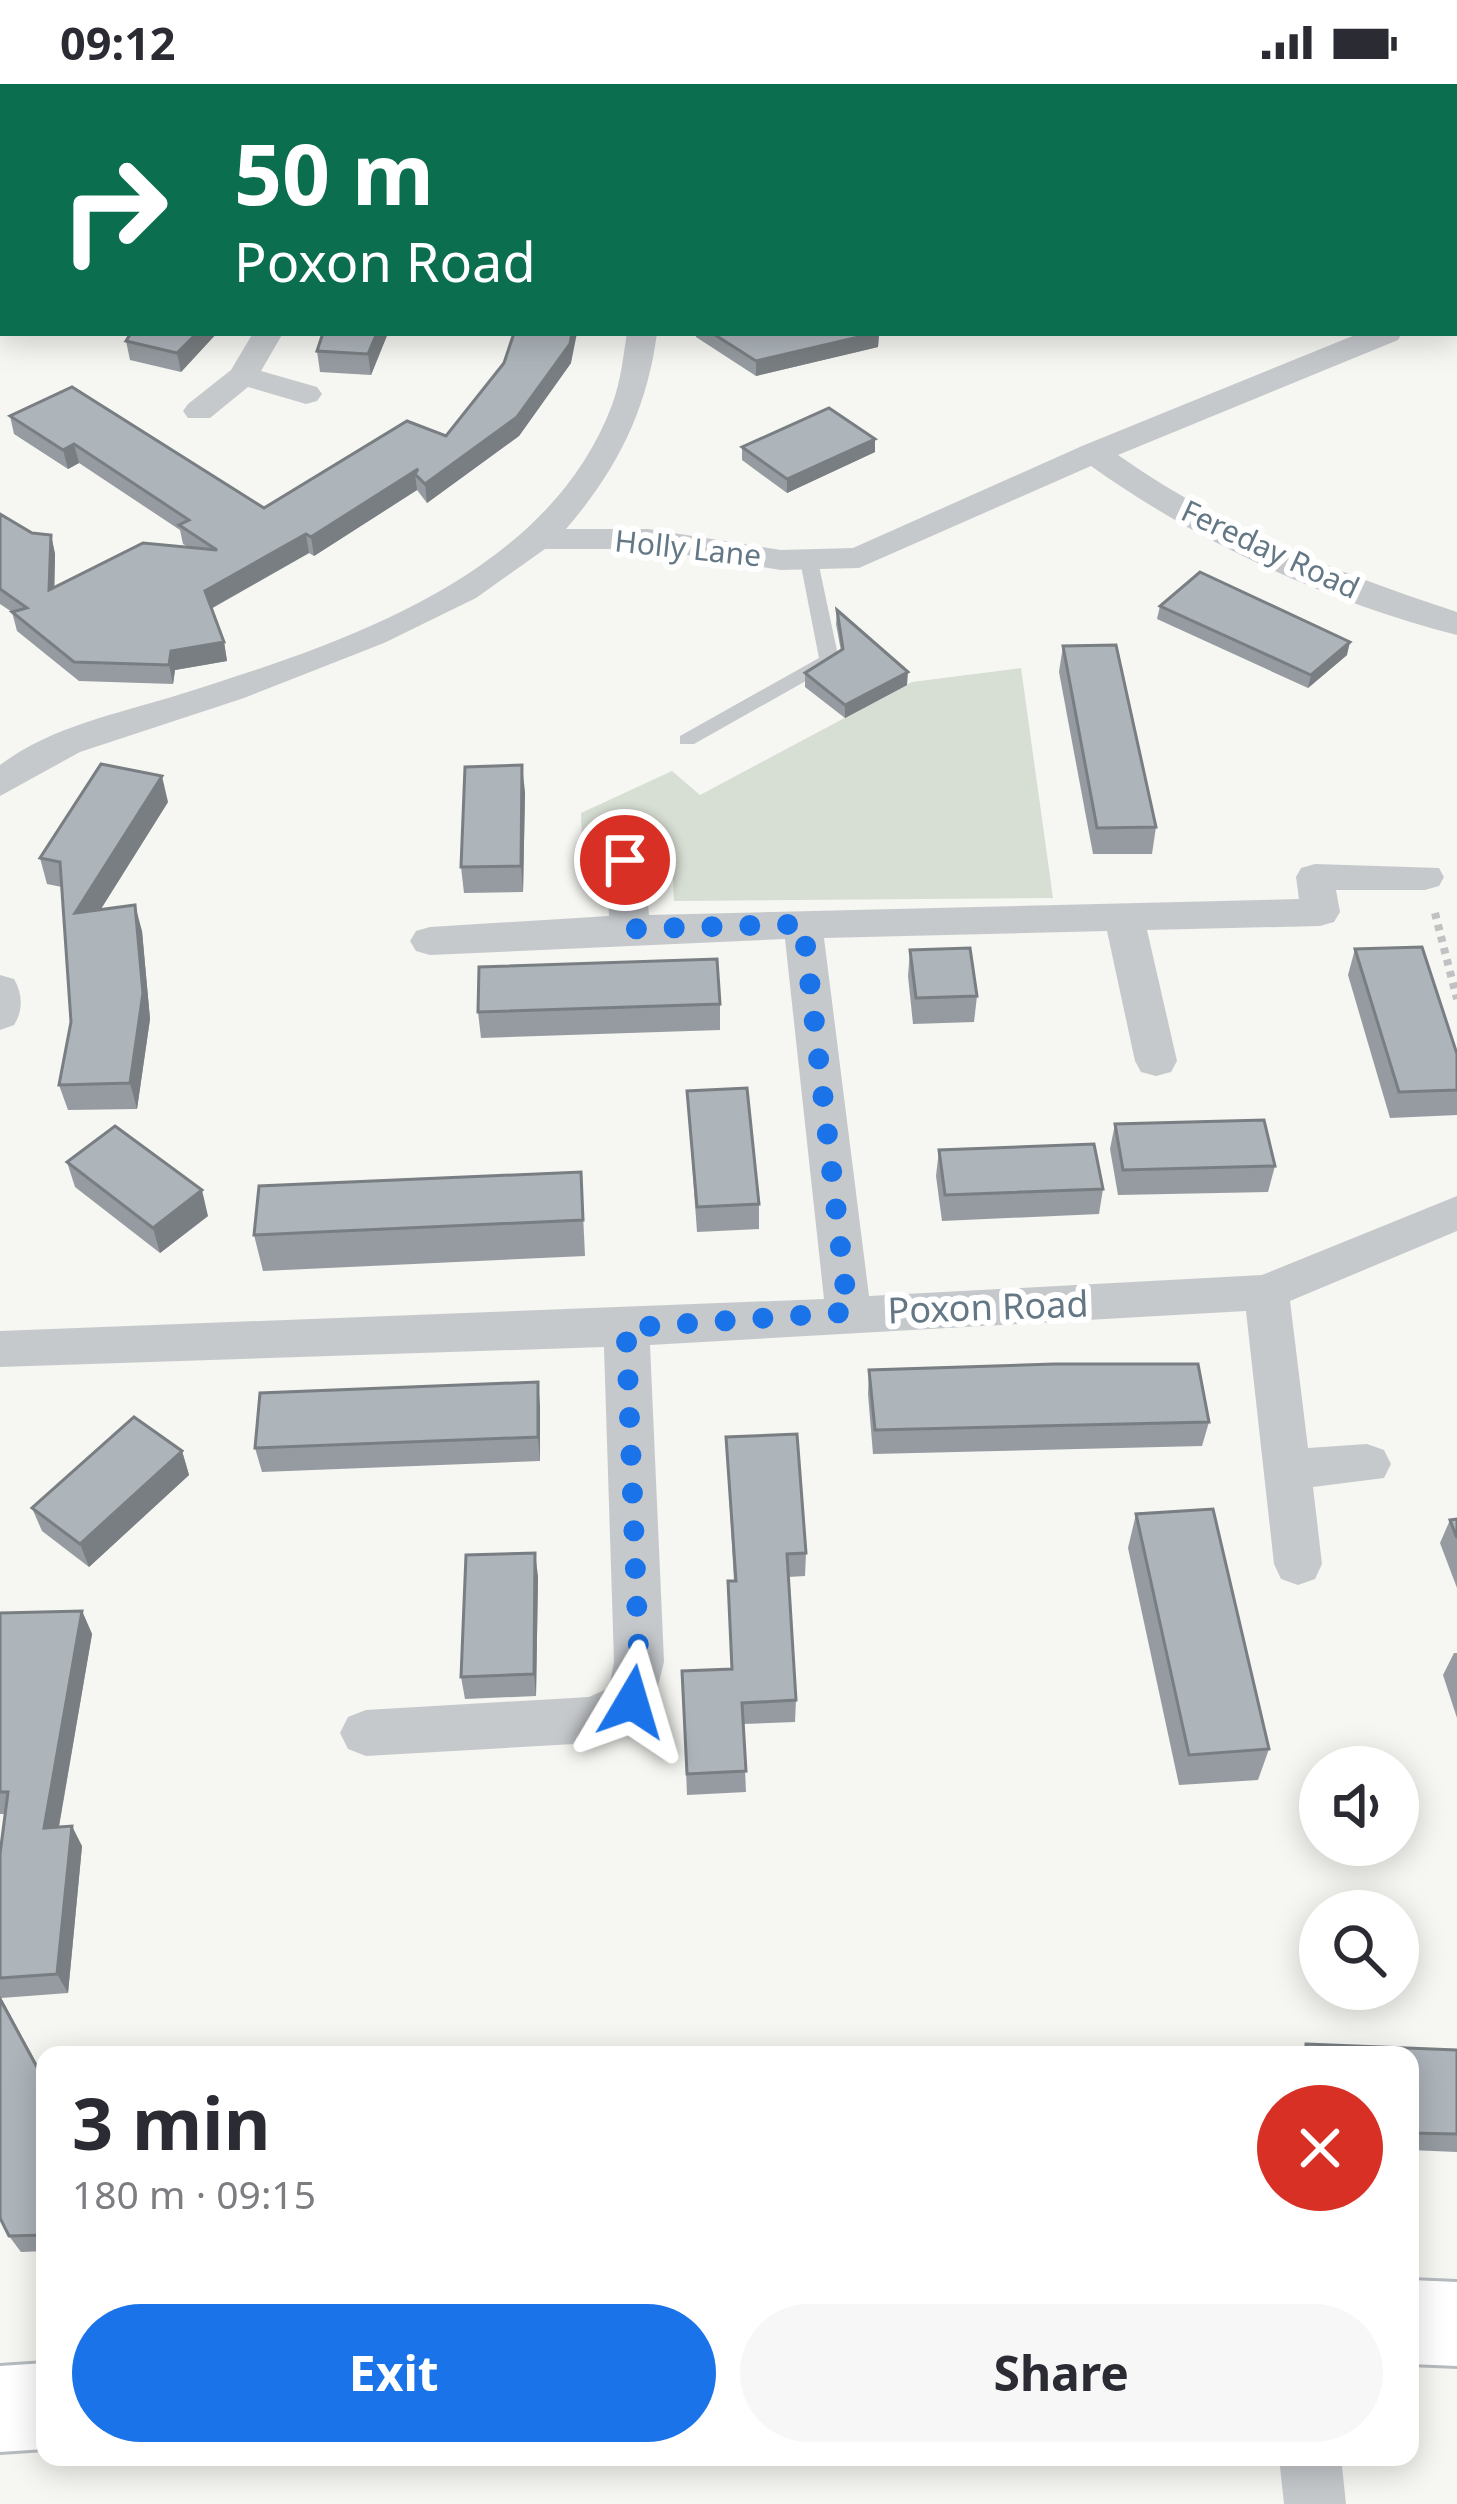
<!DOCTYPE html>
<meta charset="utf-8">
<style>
:root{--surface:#fff;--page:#f7f7f7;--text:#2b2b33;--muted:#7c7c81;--accent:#1a73e8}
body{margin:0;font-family:"Noto Sans",sans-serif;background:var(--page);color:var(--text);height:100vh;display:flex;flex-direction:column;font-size:45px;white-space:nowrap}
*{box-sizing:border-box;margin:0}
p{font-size:39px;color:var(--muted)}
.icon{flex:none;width:66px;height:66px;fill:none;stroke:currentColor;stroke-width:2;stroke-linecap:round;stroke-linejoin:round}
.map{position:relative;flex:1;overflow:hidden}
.side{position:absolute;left:36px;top:1962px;width:1383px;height:420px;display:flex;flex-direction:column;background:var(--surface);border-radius:24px;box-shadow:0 6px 30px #0003}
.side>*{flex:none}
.banner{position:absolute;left:0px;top:0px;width:1458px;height:252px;box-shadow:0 6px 30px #0003;background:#0b6e4f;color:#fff;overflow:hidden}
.buttons{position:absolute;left:1299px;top:1662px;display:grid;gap:24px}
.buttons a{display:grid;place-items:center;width:120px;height:120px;border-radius:50%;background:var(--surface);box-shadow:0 6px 30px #0003;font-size:60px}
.pin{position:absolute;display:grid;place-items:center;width:102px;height:102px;color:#fff;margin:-51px;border:6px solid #fff;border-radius:50%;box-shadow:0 3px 12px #0007}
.me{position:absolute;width:132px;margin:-66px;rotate:7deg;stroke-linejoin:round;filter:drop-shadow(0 0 9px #0008)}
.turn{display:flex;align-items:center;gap:42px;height:252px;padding:0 36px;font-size:54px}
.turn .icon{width:156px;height:156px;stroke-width:2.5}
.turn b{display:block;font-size:84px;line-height:102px}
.round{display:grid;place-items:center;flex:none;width:126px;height:126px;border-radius:63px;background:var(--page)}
.head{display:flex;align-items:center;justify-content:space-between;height:204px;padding:0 36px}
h1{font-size:72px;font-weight:700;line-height:90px}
.cta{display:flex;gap:24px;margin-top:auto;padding:24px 36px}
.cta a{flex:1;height:138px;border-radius:72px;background:var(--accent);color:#fff;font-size:48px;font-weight:700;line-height:138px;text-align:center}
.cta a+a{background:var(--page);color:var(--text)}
.status{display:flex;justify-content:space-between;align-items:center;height:84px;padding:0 60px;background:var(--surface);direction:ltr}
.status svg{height:33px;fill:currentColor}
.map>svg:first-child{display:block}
.green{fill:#d7ded3}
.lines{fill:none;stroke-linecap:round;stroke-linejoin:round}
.secondary-casing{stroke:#b5bbbf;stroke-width:6}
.path{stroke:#bfc1c3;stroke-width:8;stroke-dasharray:6 6;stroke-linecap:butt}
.service{fill:#c6c9cc;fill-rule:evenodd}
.minor{fill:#c6c9cc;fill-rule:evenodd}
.secondary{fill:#fff;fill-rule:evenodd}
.wall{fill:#959ba0}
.shaded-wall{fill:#797e82}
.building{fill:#adb4ba;stroke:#797e82;stroke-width:3}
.route{stroke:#1a73e8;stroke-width:21;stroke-dasharray:0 37.8}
.labels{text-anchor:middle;stroke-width:12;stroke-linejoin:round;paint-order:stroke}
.far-street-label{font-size:30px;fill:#647785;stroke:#fff}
.street-label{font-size:36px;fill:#647785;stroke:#fff}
</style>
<div class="status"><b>09:12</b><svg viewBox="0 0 49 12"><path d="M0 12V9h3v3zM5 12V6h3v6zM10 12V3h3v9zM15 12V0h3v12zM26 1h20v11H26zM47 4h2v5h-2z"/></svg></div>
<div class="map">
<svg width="1457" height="2420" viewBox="0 0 1457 2420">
<rect width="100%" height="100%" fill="#f6f6f2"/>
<!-- green -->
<path class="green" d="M1021 584 1053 814 674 817 671 755 582 760 581 729 672 687 700 711 912 598Z"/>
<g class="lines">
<!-- secondary casing -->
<g class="secondary-casing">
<g id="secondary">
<path d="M1410 2196 1457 2198V2282L1410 2280Z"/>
<path d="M45 2279V2365L0 2368V2282Z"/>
</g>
</g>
<!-- path -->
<path class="path" d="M1435 829 1457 915"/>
<!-- service -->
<g class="service">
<path d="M1455 145 1457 146V156L1455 155Z"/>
<path d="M809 472 818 477 839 576 836 580 694 660H680V652L819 574 800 477Z"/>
</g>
<!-- minor -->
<g class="minor">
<rect x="662" y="0" width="28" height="3"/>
<rect x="991" y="0" width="28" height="3"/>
<path d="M1455 211H1457L1455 230Z"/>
<path d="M253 249H283L261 287 317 303 322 310 317 317 306 320 248 303 210 334H188L183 327 188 320 231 286Z"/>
<path d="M627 249H657C647 326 617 386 566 445H648L781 466 853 464 1082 362 1360 249H1402L1398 256 1118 371C1221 444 1338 489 1457 528V551C1328 518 1199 459 1091 382L859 484 781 486 648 465H545L476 514 384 559 244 614 80 668 0 712V681C52 642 117 630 178 611 340 560 547 494 612 321 621 297 623 273 627 249Z"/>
<path d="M625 763 639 767 644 776 649 831 1299 815 1296 793 1301 784 1315 780 1439 784 1444 793 1439 802 1425 806H1336L1340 828 1334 838 1320 842 1147 846 1177 977 1171 988 1156 992 1141 988 1135 977 1107 847 824 854 869 1212 1262 1191 1457 1112V1147L1290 1217 1308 1364 1367 1360 1384 1366 1391 1380 1384 1394 1313 1403 1322 1480 1315 1495 1298 1501 1281 1495 1274 1480 1246 1227 650 1261 664 1578 650 1634 592 1659 366 1672 348 1665 340 1649 348 1633 366 1626 589 1613 609 1604 614 1578 604 1263 0 1283V1247L824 1215 785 855 430 871 416 867 410 857 416 847 430 843 609 832 606 776 611 767Z"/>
<path d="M0 891 14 895C23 910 23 927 14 941L0 946Z"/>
<path d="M1279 2373H1341L1346 2420H1284Z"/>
</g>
<!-- secondary -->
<use href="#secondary" class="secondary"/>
</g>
<!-- wall -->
<g class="wall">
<path d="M0 0H69L3 3V171H0Z"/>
<path d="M131 249H217L181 288 130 276 126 257Z"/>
<path d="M388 249 371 291 320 288 317 267Z"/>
<path d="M696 249H879L878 263 756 292 696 253Z"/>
<path d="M571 279 519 352 427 419 417 406 314 472 309 469 211 525 224 558 227 577 175 586 173 600 79 597 17 547 12 528 0 520V430L32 449 51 451 55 470 54 503 188 463 183 460 180 446 79 379 68 385 14 350 10 332 264 424 446 352Z"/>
<path d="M742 363 875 368 787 409 742 376Z"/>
<path d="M1160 522 1347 571 1308 604 1157 535Z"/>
<path d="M837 526 907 601 845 634 805 603V589L841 567 836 540Z"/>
<path d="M1063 562 1156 743 1152 770H1093L1059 588Z"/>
<path d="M525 708 523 808 464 809 461 783Z"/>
<path d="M168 718 101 825 142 847 150 935 137 1025 68 1026 59 1001 71 938 62 803 47 800 40 774Z"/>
<path d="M1355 865 1457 970V1031L1390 1034 1348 891Z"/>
<path d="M910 866 977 912 974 938 913 940 908 892Z"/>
<path d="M720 920V946L481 954 478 928Z"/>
<path d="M687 1007 759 1120V1145L697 1148Z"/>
<path d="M1115 1040 1275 1082 1268 1108 1118 1111 1110 1065Z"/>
<path d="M939 1066 1103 1105 1099 1130 942 1137 936 1092Z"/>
<path d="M67 1078 208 1132 160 1169 75 1103Z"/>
<path d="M581 1088 585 1172 263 1187 254 1151Z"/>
<path d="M869 1286 1209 1338 1202 1362 873 1370 868 1310Z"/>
<path d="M540 1322V1377L262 1388 255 1364Z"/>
<path d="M726 1353 806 1469 805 1492 788 1493 796 1616 795 1638 743 1640 746 1708 687 1711 682 1587 731 1585 728 1497H734Z"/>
<path d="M182 1367 189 1391 89 1483 42 1447 32 1424Z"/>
<path d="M1136 1430 1269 1665 1258 1696 1179 1701 1128 1464Z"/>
<path d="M1457 1435V1504L1440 1459 1450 1436Z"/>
<path d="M538 1492 536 1612 465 1615 461 1593Z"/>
<path d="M82 1527 92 1550 59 1743 82 1762 68 1909 1 1914 45 1995V2167L21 2168 9 2152 0 2134V1770L5 1730H0V1529Z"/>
<path d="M1454 1569H1457V1634L1443 1591Z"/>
<path d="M1306 1960 1457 1966V2068L1410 2066V1971L1304 1965Z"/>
</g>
<!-- shaded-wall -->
<g class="shaded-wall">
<path d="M1140 0H1180L1171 3H1131Z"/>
<path d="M197 249H217L181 288 177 269Z"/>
<path d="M377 249H388L371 291 368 270Z"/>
<path d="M572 249H577L571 279 519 352 427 419 425 400Z"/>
<path d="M879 249 878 263 756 292V277Z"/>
<path d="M875 355V368L787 409V395Z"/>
<path d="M74 360 79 379 68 385 63 366Z"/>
<path d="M418 385 415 390 417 406 314 472 311 453Z"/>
<path d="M306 450 309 469 208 526 205 507Z"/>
<path d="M51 451 55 470 54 525 49 506Z"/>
<path d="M224 558 227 577 175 586 173 600 169 581 171 567Z"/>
<path d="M1350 558 1347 571 1308 604 1311 591Z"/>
<path d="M908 588 907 601 845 634V621Z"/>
<path d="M522 681 525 708 523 808 521 782Z"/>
<path d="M162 692 168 718 82 855 75 829Z"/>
<path d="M135 821 142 847 150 935 137 1025 130 999Z"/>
<path d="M202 1106 208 1132 160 1169 153 1144Z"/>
<path d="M538 1298 540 1322V1377L538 1353Z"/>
<path d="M182 1367 189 1391 89 1483 80 1460Z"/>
<path d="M535 1469 538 1492 536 1612 534 1590Z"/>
<path d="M82 1527 92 1550 55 1764 44 1744Z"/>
<path d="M72 1742 82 1762 68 1909 57 1890Z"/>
<path d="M0 1912 45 1995V1998L0 1915Z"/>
</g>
<!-- building -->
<g class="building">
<path d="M0 0H31L30 3H3V154H0Z"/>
<rect x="204" y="0" width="57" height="3"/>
<path d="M384 0H430L428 3H383Z"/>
<path d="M538 0H594L593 3H538Z"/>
<path d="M747 0H805L806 3H747Z"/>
<path d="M892 0H970L972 3H893Z"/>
<path d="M1035 0H1140L1131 3H1040Z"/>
<path d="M131 249H197L177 269 126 257Z"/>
<path d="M323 249H377L368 270 317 267Z"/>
<path d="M514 249H572L570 260 517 333 425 400 415 390 418 385 311 453 306 450 205 507 224 558 171 567 169 581 74 578 12 528 27 524 0 505V430L32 449 51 451 49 506 143 459 217 466 179 441 189 436 74 360 63 366 10 332 72 303 264 424 407 337 446 352 504 279Z"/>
<path d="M712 249H876L756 277Z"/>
<path d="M829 324 875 355 787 395 742 363Z"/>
<path d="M1200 488 1350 558 1311 591 1160 522Z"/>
<path d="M837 526 908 588 845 621 805 589 843 565Z"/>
<path d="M1116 561 1156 743 1097 744 1063 562Z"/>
<path d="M101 680 162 692 75 829 135 821 143 909 130 999 59 1001 71 938 60 778 40 774Z"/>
<path d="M522 681 521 782 461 783 465 683Z"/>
<path d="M1422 863 1457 970V1006L1399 1008 1355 865Z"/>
<path d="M970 864 977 912 916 914 910 866Z"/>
<path d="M717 875 720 920 478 928 479 883Z"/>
<path d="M747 1004 759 1120 697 1123 687 1007Z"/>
<path d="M1264 1036 1275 1082 1123 1086 1115 1040Z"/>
<path d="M115 1042 202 1106 153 1144 67 1078Z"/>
<path d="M1094 1060 1103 1105 945 1111 939 1066Z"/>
<path d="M581 1088 583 1136 254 1151 259 1102Z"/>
<path d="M1054 1280H1198L1209 1338 875 1346 869 1286Z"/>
<path d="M538 1298V1353L255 1364 260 1309Z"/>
<path d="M134 1333 182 1367 80 1460 32 1424Z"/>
<path d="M797 1350 806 1469 787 1470 796 1616 742 1619 746 1687 687 1690 682 1587 732 1585 728 1497H736L726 1353Z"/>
<path d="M1213 1425 1269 1665 1189 1671 1136 1430Z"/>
<path d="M1457 1435V1454L1450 1436Z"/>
<path d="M535 1469 534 1590 461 1593 466 1471Z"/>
<path d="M82 1527 44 1744 72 1742 57 1890 0 1894V1770L8 1708H0V1529Z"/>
<path d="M0 1915 45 1998V2151L9 2152 0 2134Z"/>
<path d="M1306 1960 1457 1966V2050L1410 2049V1971H1180L1306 1965Z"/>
</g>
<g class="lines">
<!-- route -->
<path class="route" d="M625 776 630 845 803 840 848 1228 626 1244 639 1578 632 1618"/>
</g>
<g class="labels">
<!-- far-street labels -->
<g class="far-street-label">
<text transform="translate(688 465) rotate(6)" y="10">Holly Lane</text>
<text transform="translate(1270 466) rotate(25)" y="10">Fereday Road</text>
</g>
<!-- street labels -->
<g class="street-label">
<text transform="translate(988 1223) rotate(-2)" y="13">Poxon Road</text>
</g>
</g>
</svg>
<div class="buttons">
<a><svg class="icon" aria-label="sound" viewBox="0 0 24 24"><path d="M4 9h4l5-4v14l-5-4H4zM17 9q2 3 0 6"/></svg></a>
<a><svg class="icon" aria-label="search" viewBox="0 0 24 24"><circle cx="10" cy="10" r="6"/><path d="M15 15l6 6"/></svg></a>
</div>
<div class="pin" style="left:625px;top:776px;background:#d93025"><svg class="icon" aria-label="arrive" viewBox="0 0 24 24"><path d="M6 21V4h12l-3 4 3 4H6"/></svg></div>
<svg class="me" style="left:632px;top:1618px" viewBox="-20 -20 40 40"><path d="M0-17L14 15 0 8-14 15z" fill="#1a73e8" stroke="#fff" stroke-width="4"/></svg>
<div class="banner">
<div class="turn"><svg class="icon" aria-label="right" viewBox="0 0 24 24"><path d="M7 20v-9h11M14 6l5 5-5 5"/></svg><div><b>50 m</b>Poxon Road</div></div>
</div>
<section class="side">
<div class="head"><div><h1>3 min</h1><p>180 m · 09:15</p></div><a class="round" style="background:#d93025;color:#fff"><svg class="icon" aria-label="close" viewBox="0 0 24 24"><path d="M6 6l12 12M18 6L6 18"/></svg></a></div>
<div class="cta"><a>Exit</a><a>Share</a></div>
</section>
</div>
